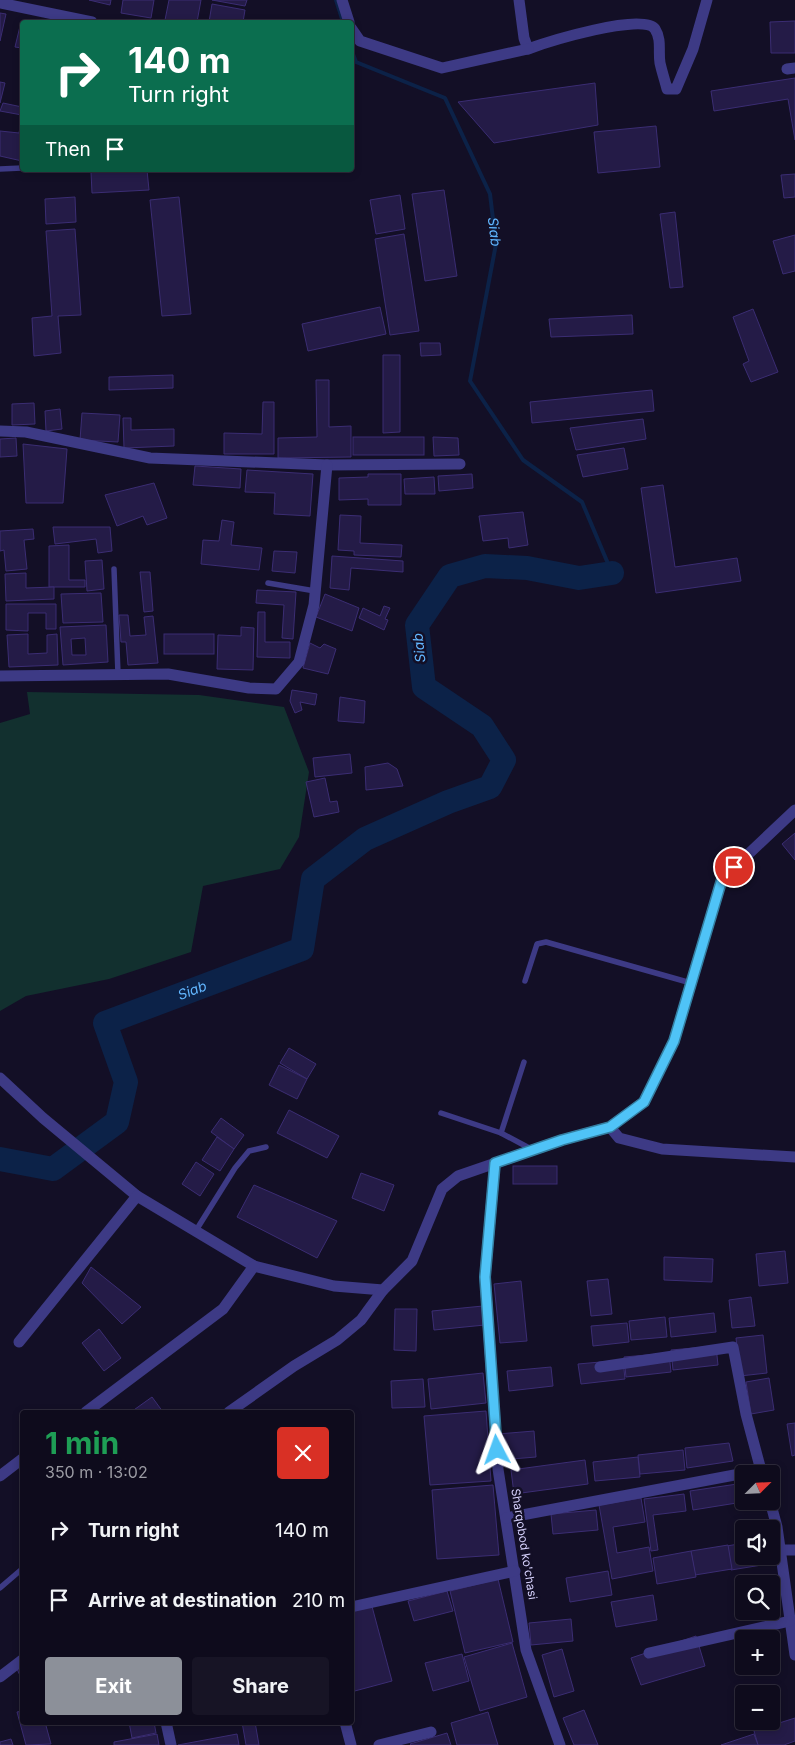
<!DOCTYPE html>
<meta charset="utf-8">
<style>
:root{--surface:#0e0b1c;--page:#171425;--text:#f1f3f6;--muted:#9b9ba3;--line:#2e2b3b;--accent:#8c9099}
body{margin:0;font-family:Inter,sans-serif;background:var(--page);color:var(--text);height:100vh;display:flex;flex-direction:column;font-size:19px;white-space:nowrap}
*{box-sizing:border-box;margin:0}
p{font-size:16px;color:var(--muted)}
.icon{flex:none;width:28px;height:28px;fill:none;stroke:currentColor;stroke-width:2;stroke-linecap:round;stroke-linejoin:round}
.map{position:relative;flex:1;overflow:hidden}
.side{position:absolute;left:20px;top:1410px;width:334px;height:315px;display:flex;flex-direction:column;background:var(--surface);border-radius:5px;box-shadow:0 2px 8px #0003,0 0 0 1px var(--line)}
.side>*{flex:none}
.guide{position:absolute;left:20px;top:20px;width:334px;height:152px;border-radius:5px;box-shadow:0 2px 8px #0003,0 0 0 1px var(--line);background:#0b6e4f;color:#fff;overflow:hidden}
.needle{width:32px;rotate:66deg}
.buttons{position:absolute;left:735px;top:1465px;display:grid;gap:10px}
.buttons a{display:grid;place-items:center;width:45px;height:45px;border-radius:5px;background:var(--surface);box-shadow:0 2px 8px #0003,0 0 0 1px var(--line);font-size:25px}
.pin{position:absolute;display:grid;place-items:center;width:42px;height:42px;color:#fff;margin:-21px;border:2px solid #fff;border-radius:50%;box-shadow:0 1px 5px #0007}
.me{position:absolute;width:55px;margin:-28px;rotate:356deg;stroke-linejoin:round;filter:drop-shadow(0 0 4px #0008)}
.turn{display:flex;align-items:center;gap:18px;height:105px;padding:0 25px;font-size:22px}
.turn .icon{width:65px;height:65px;stroke-width:2.5}
.turn b{display:block;font-size:35px;line-height:42px}
.then{display:flex;align-items:center;height:48px;padding:0 25px;background:#0003;gap:10px;font-size:19px}
.round{display:grid;place-items:center;flex:none;width:52px;height:52px;border-radius:5px;background:var(--page)}
.overview{display:flex;align-items:center;justify-content:space-between;height:85px;padding:0 25px}
h1{font-size:30px;font-weight:700;line-height:38px;color:#1e9e55}
.button{display:flex;gap:10px;margin-top:auto;padding:10px 25px}
.button a{flex:1;height:58px;border-radius:5px;background:var(--accent);color:#fff;font-size:20px;font-weight:700;line-height:58px;text-align:center}
.button a+a{background:var(--page);color:var(--text)}
ul{padding:0;list-style:none}
li{display:flex;align-items:center;gap:15px;height:70px;padding:0 25px}
li div{flex:1}
li b{display:block;font-size:19px}
li em{font-style:normal}
.map>svg:first-child{display:block}
.green{fill:#12302f}
.lines{fill:none;stroke-linecap:round;stroke-linejoin:round}
.stream{stroke:#0c2248;stroke-width:4}
.river{stroke:#0c2248;stroke-width:24}
.building{fill:#241b47;stroke:#3b2d73;fill-rule:evenodd}
.service{stroke:#3d3a85;stroke-width:5.5}
.minor{stroke:#3d3a85;stroke-width:11}
.route-casing{stroke:#337fa1;stroke-width:12}
.route{stroke:#4fc3f7;stroke-width:9}
.labels{text-anchor:middle;stroke-width:5;stroke-linejoin:round;paint-order:stroke}
.street-label{font-size:12px;fill:#d9d4ff;stroke:#130f26}
.water-label{font-size:14px;font-style:italic;fill:#62b6ff;stroke:#130f26}
</style>
<div class="map">
<svg width="795" height="1745" viewBox="0 0 795 1745">
<rect width="100%" height="100%" fill="#130f26"/>
<!-- green -->
<path class="green" d="M27 692 199 695 284 707 309 772 299 837 280 869 203 886 191 952 109 979 26 996 0 1011V723L30 714Z"/>
<g class="lines">
<!-- stream -->
<g class="stream">
<path d="M336 0 343 22"/>
<path id="s1" d="M351 49 356 62 445 98 490 194 496 244 470 381 523 460 582 502 612 573"/>
</g>
<!-- river -->
<path class="river" id="s2" d="M0 1159 53 1169 117 1122 126 1082 105 1023 302 949 313 879 365 839 448 802 490 787 504 760 482 726 424 687 417 625 450 576 485 566 527 568 579 578 612 573"/>
</g>
<!-- building -->
<g class="building">
<path d="M89 0H111L110 5Z"/>
<path d="M123 0H154L151 18 121 13Z"/>
<path d="M169 0H201L197 22 165 20Z"/>
<path d="M212 0H247L245 6Z"/>
<path d="M212 4 245 10 243 22 228 21V22H209Z"/>
<path d="M0 13 6 14 0 41Z"/>
<path d="M795 21V53H771L770 22Z"/>
<path d="M21 22H24L22 48 15 47Z"/>
<path d="M795 78V140L788 99 714 111 711 91Z"/>
<path d="M0 82 5 83 0 103Z"/>
<path d="M595 83 598 125 494 143 458 102Z"/>
<path d="M3 103 22 107V115L0 111Z"/>
<path d="M22 116V161L0 156V131L19 133Z"/>
<path d="M656 126 660 167 598 173 594 132Z"/>
<path d="M147 170 149 190 92 193 91 172Z"/>
<path d="M795 174V197L784 198 781 175Z"/>
<path d="M444 190 457 276 425 281 412 194Z"/>
<path d="M400 195 405 229 376 234 370 200Z"/>
<path d="M75 197 76 222 46 224 45 199Z"/>
<path d="M179 197 191 314 162 316 150 200Z"/>
<path d="M675 212 683 287 670 288 660 214Z"/>
<path d="M75 229 81 315 58 316 61 353 34 356 32 318 52 316 46 231Z"/>
<path d="M404 234 419 331 390 335 375 239Z"/>
<path d="M795 235V271L783 274 773 241Z"/>
<path d="M380 307 386 334 308 351 302 324Z"/>
<path d="M753 309 778 372 751 382 743 364 749 361 733 317Z"/>
<path d="M632 315 633 334 551 337 549 319Z"/>
<path d="M420 343H440L441 355 421 356Z"/>
<path d="M383 355H400V432L383 433Z"/>
<path d="M173 375V388L109 390V377Z"/>
<path d="M316 380H329V427L351 426V457L278 458V438L317 437Z"/>
<path d="M652 390 654 411 532 423 530 402Z"/>
<path d="M263 402H274V454H224V433L262 434Z"/>
<path d="M34 403 35 424 12 425V404Z"/>
<path d="M60 409 62 429 46 431 45 411Z"/>
<path d="M82 413 120 415 118 442 80 440Z"/>
<path d="M123 418H131V430L174 429V446L124 448Z"/>
<path d="M643 419 646 439 576 450 570 428Z"/>
<rect x="353" y="437" width="71" height="18"/>
<path d="M433 437 458 438 459 455 434 456Z"/>
<path d="M16 438 17 456 0 457V439Z"/>
<path d="M23 444 67 449 63 503H26Z"/>
<path d="M624 448 628 469 583 477 577 455Z"/>
<path d="M195 466 241 469 240 488 193 485Z"/>
<path d="M247 470 313 474 310 516 274 514 275 493 245 492Z"/>
<path d="M368 474H401V505H368V499L339 500V478L368 477Z"/>
<path d="M472 474 473 488 439 491 438 476Z"/>
<path d="M434 477 435 494H405L404 479Z"/>
<path d="M154 483 167 518 147 525 143 516 117 526 105 495Z"/>
<path d="M663 485 675 567 737 558 741 581 656 593 641 488Z"/>
<path d="M523 512 528 545 509 548 508 538 483 541 479 516Z"/>
<path d="M340 515 361 516 360 543 402 545 401 557 354 555V551L338 550Z"/>
<path d="M222 520 234 522 231 545 262 548 259 570 201 564 203 540 219 541Z"/>
<path d="M53 527H110L112 551 98 553 96 539 55 544Z"/>
<path d="M33 529 34 539 24 540 27 569 6 571 4 550 0 551V531Z"/>
<path d="M69 545V580H85V587H49V546Z"/>
<path d="M274 551 297 552 295 573 272 571Z"/>
<path d="M332 556 403 561V572L351 568 349 590 330 588Z"/>
<path d="M102 560 104 589 87 591 85 561Z"/>
<path d="M140 572H150L153 611 144 612Z"/>
<path d="M26 573V588L54 587V599L6 601 5 574Z"/>
<path d="M257 590 296 592 293 639 282 638 284 605 256 603Z"/>
<path d="M101 593 103 622 63 623 61 594Z"/>
<path d="M325 594 359 608 352 631 316 617Z"/>
<path d="M6 604H56V629H46V613H28V631L6 630Z"/>
<path d="M384 606 390 608 385 619 388 620 384 630 359 618 363 608 380 616Z"/>
<path d="M258 612H265V642H290V658L257 657Z"/>
<path d="M119 615H128L130 636 146 635 144 617 153 616 158 663 128 665 126 642H121Z"/>
<path d="M106 625 108 662 63 665 60 627ZM85 638 86 655H72L71 639Z"/>
<path d="M241 627 254 628 253 670 217 669 218 635 241 636Z"/>
<path d="M28 634V654L47 653V635L57 634 58 665 9 667 7 635Z"/>
<rect x="164" y="634" width="50" height="20"/>
<path d="M310 643 320 648 324 644 336 649 328 674 303 668Z"/>
<path d="M292 690 317 694 315 705 300 702 302 710 295 713 290 701Z"/>
<path d="M340 697 365 701 364 723 338 721Z"/>
<path d="M350 754 352 773 315 777 313 758Z"/>
<path d="M388 763 397 769 403 786 366 790 365 767Z"/>
<path d="M325 778 330 802 337 801 339 812 314 817 306 782Z"/>
<path d="M795 833V860L782 844Z"/>
<path d="M289 1048 316 1064 307 1079 280 1063Z"/>
<path d="M279 1065 307 1079 297 1099 269 1085Z"/>
<path d="M289 1110 339 1136 327 1158 277 1133Z"/>
<path d="M221 1118 244 1135 234 1149 211 1132Z"/>
<path d="M217 1137 234 1149 220 1171 202 1160Z"/>
<path d="M196 1162 214 1174 200 1196 182 1184Z"/>
<rect x="513" y="1166" width="44" height="18"/>
<path d="M361 1173 394 1185 384 1211 352 1198Z"/>
<path d="M254 1185 337 1221 317 1258 237 1217Z"/>
<path d="M785 1251 788 1283 759 1286 756 1254Z"/>
<path d="M664 1257 713 1259 712 1282 664 1280Z"/>
<path d="M91 1267 141 1307 122 1324 82 1283Z"/>
<path d="M608 1279 612 1314 591 1316 587 1281Z"/>
<path d="M521 1281 527 1341 500 1343 494 1284Z"/>
<path d="M751 1297 755 1326 732 1328 729 1300Z"/>
<path d="M483 1306 485 1325 434 1330 432 1311Z"/>
<path d="M395 1309H417L416 1351 394 1350Z"/>
<path d="M714 1313 716 1332 671 1337 669 1318Z"/>
<path d="M665 1317 667 1337 631 1340 629 1321Z"/>
<path d="M627 1323 629 1342 593 1346 591 1326Z"/>
<path d="M99 1329 121 1358 104 1371 82 1343Z"/>
<path d="M763 1335 767 1373 740 1376 736 1338Z"/>
<path d="M716 1346 718 1365 673 1370 671 1350Z"/>
<path d="M669 1353 671 1372 626 1377 624 1357Z"/>
<path d="M623 1360 625 1379 581 1384 578 1364Z"/>
<path d="M551 1367 553 1386 509 1391 507 1371Z"/>
<path d="M483 1373 486 1403 431 1409 428 1379Z"/>
<path d="M769 1378 774 1410 751 1414 746 1382Z"/>
<path d="M423 1379 425 1407 392 1408 391 1381Z"/>
<path d="M152 1397 163 1412H131Z"/>
<path d="M486 1411 491 1481 430 1485 424 1416Z"/>
<path d="M795 1423V1455L792 1456 787 1424Z"/>
<path d="M534 1431 536 1457 500 1460 498 1434Z"/>
<path d="M729 1443 733 1461 687 1468 685 1448Z"/>
<path d="M683 1450 685 1470 640 1474 638 1455Z"/>
<path d="M638 1457 640 1477 595 1481 593 1462Z"/>
<path d="M585 1460 588 1484 514 1494 511 1470Z"/>
<path d="M744 1483V1501H749L693 1510 690 1491Z"/>
<path d="M493 1485 499 1555 437 1559 432 1490Z"/>
<path d="M684 1494 686 1511 653 1515 658 1550 651 1551 644 1499Z"/>
<path d="M641 1498 645 1522 613 1527 617 1553 649 1547 653 1571 612 1579 599 1505Z"/>
<path d="M596 1510 598 1530 553 1534 551 1514Z"/>
<path d="M744 1543V1556H766L768 1564 731 1570 727 1546Z"/>
<path d="M728 1545 732 1569 695 1575 691 1551Z"/>
<path d="M691 1551 696 1577 657 1584 653 1558Z"/>
<path d="M608 1571 612 1595 570 1602 566 1578Z"/>
<path d="M498 1579 513 1642 465 1653 450 1591Z"/>
<path d="M447 1591 453 1611 414 1621 408 1601Z"/>
<path d="M653 1595 657 1620 616 1627 611 1602Z"/>
<path d="M370 1599 392 1681 351 1692V1605Z"/>
<path d="M571 1619 573 1641 531 1645 529 1623Z"/>
<path d="M696 1636 705 1666 641 1685 631 1658Z"/>
<path d="M512 1643 527 1697 480 1711 464 1657Z"/>
<path d="M562 1649 574 1691 554 1697 542 1655Z"/>
<path d="M462 1654 469 1681 433 1691 425 1663Z"/>
<path d="M22 1666V1680L17 1669Z"/>
<path d="M584 1710 598 1745H574L563 1718Z"/>
<path d="M22 1711V1722H45L51 1744 26 1745 17 1712Z"/>
<path d="M488 1712 498 1745H457L451 1723Z"/>
<path d="M795 1718V1741L784 1745H758L754 1731Z"/>
<path d="M129 1722H154L156 1733 132 1738Z"/>
<path d="M242 1722H255L259 1745H246Z"/>
<path d="M447 1733 451 1745H411L410 1744Z"/>
<path d="M157 1734 159 1745H114V1742Z"/>
<path d="M237 1734 239 1745H178Z"/>
<path d="M754 1734 758 1745H721Z"/>
<path d="M11 1739 13 1745H0V1742Z"/>
</g>
<g class="lines">
<!-- service -->
<g class="service">
<path d="M0 169 22 168"/>
<path d="M114 569 118 674"/>
<path d="M268 583 315 591"/>
<path d="M525 981 537 944 546 942 691 983"/>
<path d="M524 1062 501 1133 533 1150"/>
<path d="M441 1113 501 1133"/>
<path d="M195 1232 235 1168 249 1151 266 1147"/>
<path d="M0 1588 22 1569"/>
</g>
<!-- minor -->
<g class="minor">
<path d="M342 0 349 22"/>
<path d="M519 0 524 38 528 49C547 42 643 12 655 29 662 40 658 51 660 63 662 72 665 81 667 89H676L693 49 707 0"/>
<path d="M0 3 92 22"/>
<path d="M351 28 360 41 442 68 528 49"/>
<path d="M787 69 795 68"/>
<path d="M0 431 26 432 150 458 327 465 460 464"/>
<path d="M0 676 168 674 249 688 276 689 299 662 314 605 327 465"/>
<path d="M0 1078 43 1118 137 1196 254 1266 334 1286 383 1290 412 1261 442 1189 458 1176 562 1140 610 1127 644 1102 674 1041 722 879 795 810"/>
<path d="M610 1127 619 1138 662 1149 795 1157"/>
<path d="M495 1163 485 1277 498 1469 526 1650 560 1745"/>
<path d="M19 1342 137 1196"/>
<path d="M600 1367 733 1347 746 1414 762 1474"/>
<path d="M86 1412 223 1309 254 1266"/>
<path d="M229 1412 294 1366 337 1340 361 1320 383 1290"/>
<path d="M0 1476 22 1459"/>
<path d="M770 1501 777 1527 795 1655"/>
<path d="M506 1518 761 1470"/>
<path d="M778 1550H795"/>
<path d="M351 1607 515 1571"/>
<path d="M649 1653 790 1621"/>
<path d="M0 1677 22 1660"/>
<path d="M166 1722 171 1745"/>
<path d="M345 1722 351 1745"/>
<path d="M379 1745 431 1732"/>
</g>
</g>
<g class="lines">
<!-- route casing -->
<g class="route-casing">
<path id="route" d="M497 1450 485 1277 495 1163 562 1140 610 1127 644 1102 674 1041 722 879 734 867"/>
</g>
<!-- route -->
<use href="#route" class="route"/>
</g>
<g class="labels">
<!-- street labels -->
<g class="street-label">
<text transform="translate(524 1544) rotate(81)" y="4">Sharqobod ko'chasi</text>
</g>
<!-- water labels -->
<g class="water-label">
<text dy="5" stroke="none"><textPath href="#s1" startOffset="254">Siab</textPath></text>
<text transform="translate(419 648) rotate(-96)" y="5">Siab</text>
<text dy="5" stroke="none"><textPath href="#s2" startOffset="330">Siab</textPath></text>
</g>
</g>
</svg>
<div class="buttons">
<a><svg class="needle" viewBox="-14 -14 28 28"><path d="M0-13l5 13h-10z" fill="#e53935"/><path d="M0 13l5-13h-10z" fill="#9b9ba3"/></svg></a>
<a><svg class="icon" aria-label="sound" viewBox="0 0 24 24"><path d="M4 9h4l5-4v14l-5-4H4zM17 9q2 3 0 6"/></svg></a>
<a><svg class="icon" aria-label="search" viewBox="0 0 24 24"><circle cx="10" cy="10" r="6"/><path d="M15 15l6 6"/></svg></a>
<a>+</a>
<a>−</a>
</div>
<div class="pin" style="left:734px;top:867px;background:#d93025"><svg class="icon" aria-label="arrive" viewBox="0 0 24 24"><path d="M6 21V4h12l-3 4 3 4H6"/></svg></div>
<svg class="me" style="left:497px;top:1450px" viewBox="-20 -20 40 40"><path d="M0-17L14 15 0 8-14 15z" fill="#4fc3f7" stroke="#fff" stroke-width="4"/></svg>
<div class="guide">
<div class="turn"><svg class="icon" aria-label="right" viewBox="0 0 24 24"><path d="M7 20v-9h11M14 6l5 5-5 5"/></svg><div><b>140 m</b>Turn right</div></div>
<div class="then">Then<svg class="icon" aria-label="arrive" viewBox="0 0 24 24"><path d="M6 21V4h12l-3 4 3 4H6"/></svg></div>
</div>
<section class="side">
<div class="overview"><div><h1>1 min</h1><p>350 m · 13:02</p></div><a class="round" style="background:#d93025;color:#fff"><svg class="icon" aria-label="close" viewBox="0 0 24 24"><path d="M6 6l12 12M18 6L6 18"/></svg></a></div>
<ul>
<li><svg class="icon" aria-label="right" viewBox="0 0 24 24"><path d="M7 20v-9h11M14 6l5 5-5 5"/></svg><div><b>Turn right</b></div><em>140 m</em></li>
<li><svg class="icon" aria-label="arrive" viewBox="0 0 24 24"><path d="M6 21V4h12l-3 4 3 4H6"/></svg><div><b>Arrive at destination</b></div><em>210 m</em></li>
</ul>
<div class="button"><a>Exit</a><a>Share</a></div>
</section>
</div>
